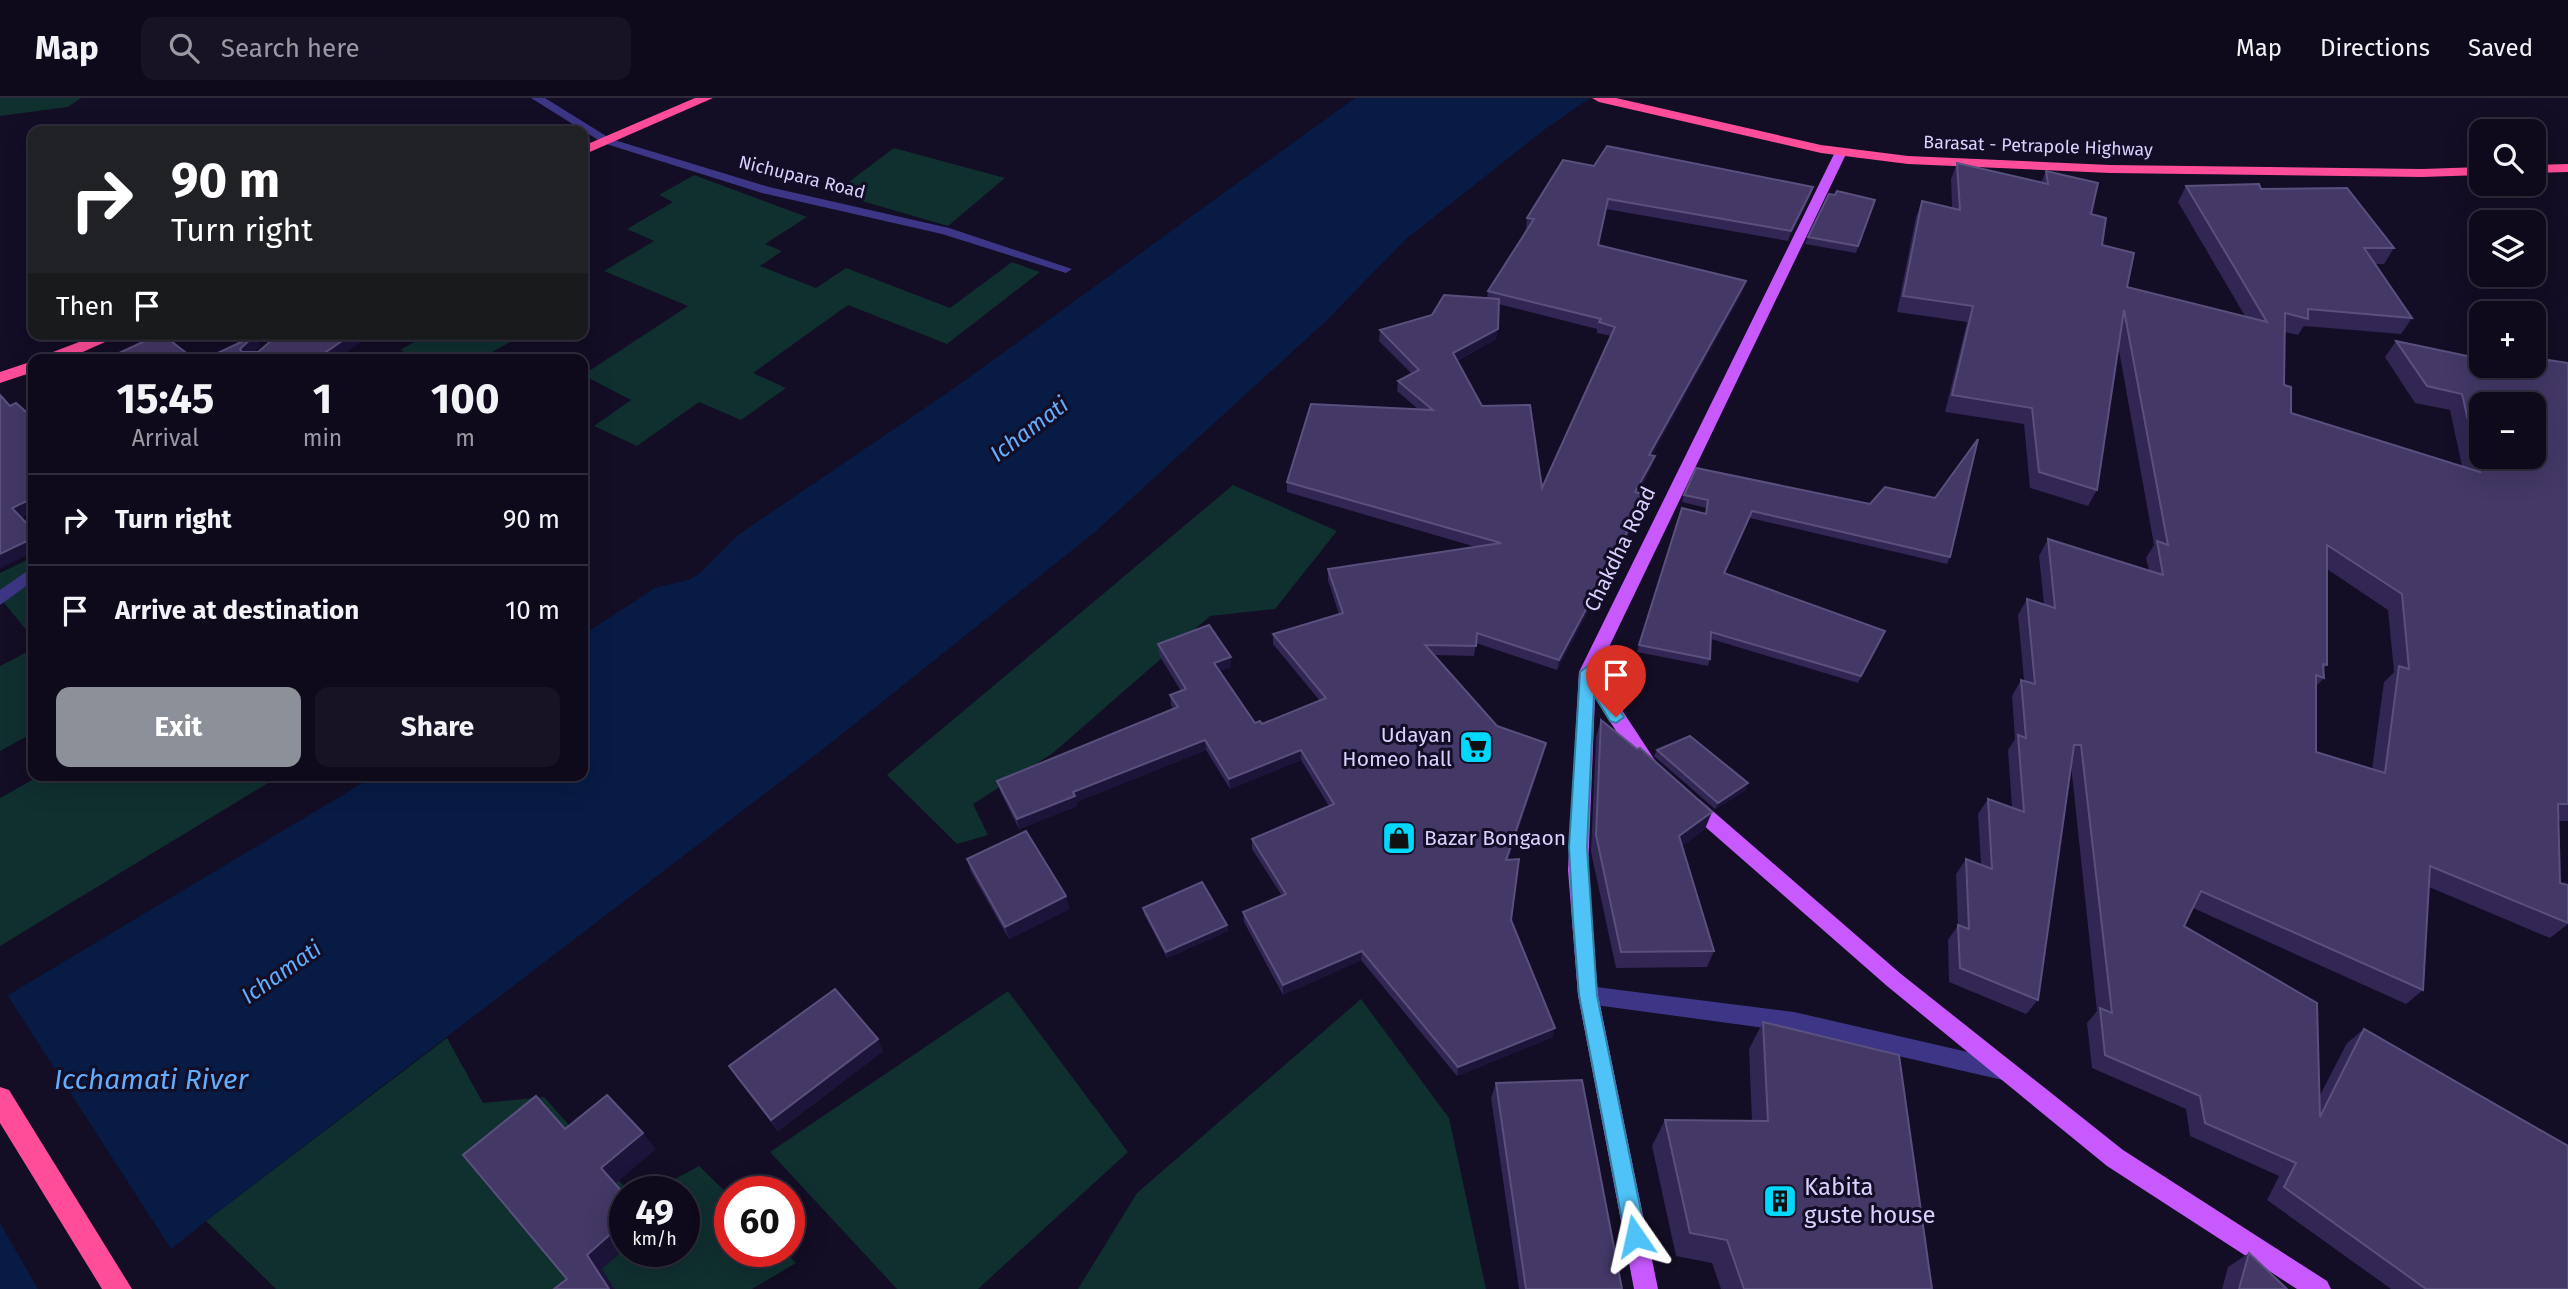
<!DOCTYPE html>
<meta charset="utf-8">
<style>
:root{--surface:#0e0a1c;--page:#171325;--text:#f1f3f6;--muted:#9b9aa3;--line:#2e2b3b;--accent:#8c9099}
body{margin:0;font-family:"Fira Sans",sans-serif;background:var(--page);color:var(--text);height:100vh;display:flex;flex-direction:column;font-size:26px;white-space:nowrap}
*{box-sizing:border-box;margin:0}
p{font-size:23px;color:var(--muted)}
.icon{flex:none;width:38px;height:38px;fill:none;stroke:currentColor;stroke-width:2;stroke-linecap:round;stroke-linejoin:round}
.map{position:relative;flex:1;overflow:hidden}
.details{position:absolute;left:28px;top:256px;width:560px;height:427px;display:flex;flex-direction:column;background:var(--surface);border-radius:14px;box-shadow:0 7px 28px #0002,0 0 0 2px var(--line)}
.details>*{flex:none}
.guide{position:absolute;left:28px;top:28px;width:560px;height:214px;border-radius:14px;box-shadow:0 7px 28px #0002,0 0 0 2px var(--line);background:#202124;color:#fff;overflow:hidden}
.buttons{position:absolute;left:2469px;top:21px;display:grid;gap:14px}
.buttons a{display:grid;place-items:center;width:77px;height:77px;border-radius:14px;background:var(--surface);box-shadow:0 7px 28px #0002,0 0 0 2px var(--line);font-size:35px}
.speed{position:absolute;left:609px;top:1078px;display:flex;gap:14px;font-size:35px;font-weight:700;text-align:center}
.speed>*{display:grid;place-content:center;width:91px;height:91px;border-radius:50%;background:var(--surface);box-shadow:0 7px 28px #0002,0 0 0 2px var(--line);line-height:1}
.speed small{font-size:18px;font-weight:400}
.speed .limit{border:10px solid #d22;background:#fff;color:#111}
.pin{position:absolute;display:grid;place-items:center;width:60px;height:60px;color:#fff;margin:-72px -30px;border-radius:50% 50% 50% 0;rotate:-45deg;box-shadow:0 0 7px #0007}
.pin .icon{rotate:45deg}
.me{position:absolute;width:77px;margin:-38px;rotate:349deg;stroke-linejoin:round;filter:drop-shadow(0 0 5px #0008)}
.turn{display:flex;align-items:center;gap:24px;height:147px;padding:0 28px;font-size:32px}
.turn .icon{width:91px;height:91px;stroke-width:2.5}
.turn b{display:block;font-size:49px;line-height:60px}
.then{display:flex;align-items:center;height:66px;padding:0 28px;background:#0003;gap:14px;font-size:26px}
.eta{display:flex;justify-content:space-evenly;align-items:center;height:119px;text-align:center}
.eta b{font-size:42px;font-weight:700;line-height:49px}
.action{display:flex;gap:14px;margin-top:auto;padding:14px 28px}
.action a{flex:1;height:80px;border-radius:14px;background:var(--accent);color:#fff;font-size:28px;font-weight:700;line-height:80px;text-align:center}
.action a+a{background:var(--page);color:var(--text)}
ul{padding:0;list-style:none}
li{display:flex;align-items:center;gap:21px;height:91px;padding:0 28px;border-top:2px solid var(--line)}
li div{flex:1}
li b{display:block;font-size:26px}
li em{font-style:normal}
header{display:flex;align-items:center;gap:42px;box-sizing:border-box;height:98px;padding:0 35px;background:var(--surface);border-bottom:2px solid var(--line)}
header strong{font-size:33px}
nav{display:flex;gap:38px;margin-inline-start:auto;font-size:24px}
.search{width:490px;height:63px;background:var(--page);display:flex;align-items:center;gap:18px;box-sizing:border-box;padding:0 24px;border-radius:14px;color:var(--muted);font-size:26px}
.map>svg:first-child{display:block}
.green{fill:#102f2f}
.water{fill:#071b44}
.pier{fill:#130d25}
.lines{fill:none;stroke-linecap:round;stroke-linejoin:round}
.street{fill:#3d3686;fill-rule:evenodd}
.primary{fill:#c859ff;fill-rule:evenodd}
.highway{fill:#ff4d9a;fill-rule:evenodd}
.wall{fill:#312654;fill-rule:evenodd}
.shaded-wall{fill:#1d1439}
.building{fill:#433866;stroke:#5a507e;stroke-width:2;fill-rule:evenodd}
.route{fill:#4fc3f7;stroke:#337fa1;stroke-width:2}
.labels{text-anchor:middle;stroke-width:6;stroke-linejoin:round;paint-order:stroke}
.far-street-label{font-size:18px;fill:#d9d2ff;stroke:#130d25}
.street-label{font-size:21px;fill:#d9d2ff;stroke:#130d25}
.poi-label{font-size:21px;fill:#d9d2ff;stroke:#130d25;text-anchor:end}
.water-label{font-size:23px;font-style:italic;fill:#60aeff;stroke:#130d25}
.near-poi-label{font-size:24px;fill:#d9d2ff;stroke:#130d25;text-anchor:start}
.near-water-label{font-size:28px;font-style:italic;fill:#60aeff;stroke:#130d25}
</style>
<header>
<strong>Map</strong>
<div class="search"><svg class="icon" aria-label="search" viewBox="0 0 24 24"><circle cx="10" cy="10" r="6"/><path d="M15 15l6 6"/></svg>Search here</div>
<nav><a>Map</a><a>Directions</a><a>Saved</a></nav>
</header>
<div class="map">
<svg width="2568" height="1191" viewBox="0 0 2568 1191">
<rect width="100%" height="100%" fill="#130d25"/>
<!-- green -->
<g class="green">
<path d="M0 0H81L68 9 0 18Z"/>
<path d="M894 50 1005 80 948 128 834 95Z"/>
<path d="M694 77 807 119 765 146 782 153 760 168 816 190 846 170 950 210 1012 164 1040 174 947 246 848 207 753 275 786 290 741 322 699 304 637 348 594 328 631 302 583 277 688 208 604 173 654 143 627 131 673 104 659 97Z"/>
<path d="M429 236H524L480 261H416L400 252Z"/>
<path d="M1233 387 1337 433 1275 511 1210 518 1053 655 973 706 988 737 957 746 887 677Z"/>
<path d="M33 459V540L0 500V475Z"/>
<path d="M33 551V635L0 653V568Z"/>
<path d="M41 677H281L0 848V700Z"/>
<path d="M1008 893 1128 1054 978 1191H897L770 1054Z"/>
<path d="M1361 901 1449 1020 1486 1191H1078L1137 1095Z"/>
<path d="M447 940 483 1005 544 999 629 1094H625V1153H684V1094H651L699 1068 730 1098V1153H784L796 1165 752 1191H276L206 1123Z"/>
</g>
<!-- water -->
<path class="water" d="M1355 0H1590L1544 32 1405 142 1326 223 1095 434 827 648 206 1123 122 1191H0V902L376 677H583V537L655 490 688 482 699 476 738 437 953 291Z"/>
<!-- pier -->
<path class="pier" d="M6 895 173 1154 127 1191H38L0 1125V898Z"/>
<g class="lines">
<!-- street -->
<g class="street">
<path d="M531 0H545L611 41 769 89 949 130 1072 171 1066 175 942 136 762 95 603 45Z"/>
<path d="M33 469V483L0 507V492Z"/>
<path d="M1588 888 1794 914 2007 963 2015 966 2018 973 2015 980 2007 983 1794 934 1588 906 1581 904 1578 897 1581 890Z"/>
</g>
<!-- primary -->
<g class="primary">
<path d="M1841 51 1847 54 1597 574 1660 670 1657 675 1651 677 1639 669 1595 600 1588 772 1598 897 1658 1191H1634L1578 897 1568 772 1579 574 1835 54Z"/>
<path d="M1693 699 1700 702 1901 876 2123 1052 2327 1183 2331 1191H2297L2107 1068 1887 888 1686 712 1684 707 1686 702Z"/>
</g>
<!-- highway -->
<g class="highway">
<path d="M695 0H713L583 57V48Z"/>
<path d="M1592 0H1616L1821 47 1908 58 2110 67 2422 71 2482 69V77L2422 79 2110 75 1908 66 1821 55 1599 4Z"/>
<path d="M2568 66V74L2534 75V67Z"/>
<path d="M100 236H123L67 261H43L45 257Z"/>
<path d="M33 263V274L0 285V274Z"/>
<path d="M0 989 9 992 132 1191H102L0 1025Z"/>
</g>
</g>
<!-- wall -->
<g class="wall">
<path d="M1957 65 2041 85 2046 73 2091 116 2102 147 2127 189 2245 218 2178 104 2186 88 2261 91 2394 150 2384 166H2375L2412 220 2401 236 2304 228 2298 237 2285 234 2284 287 2291 315 2462 368 2450 312 2415 305 2385 259 2396 243 2482 268 2568 265V723H2559L2560 785 2568 787V826L2550 840 2429 789 2423 892 2406 906 2193 810 2184 828 2319 999 2347 945 2364 931 2568 1191H2391L2267 1102 2279 1078 2190 1038 2186 1011 2092 970 2087 925 2097 913 2071 667 2038 902 2026 916 1949 884 1948 842 1958 827 1956 776 1966 761 1981 766 1978 716 1988 701 2012 709 2008 652 2015 641 2012 598 2021 582H2024L2018 517 2027 501 2044 506 2039 458 2048 441 2149 472 2146 460 2154 447 2118 247 2097 392 2088 408 2030 390 2024 326 1945 314 1967 224 1897 214 1916 119 1922 103 1952 110 1951 81ZM2327 471 2388 512 2394 574 2384 584 2372 671 2316 654V588L2324 580 2323 571 2327 567Z"/>
<path d="M1594 68 1813 89 1810 99 1788 143 1606 111 1598 147 1743 193 1652 357V368L1638 395 1647 397 1644 408 1557 572 1476 545 1474 558 1435 557 1497 628 1544 655 1508 762 1511 822 1553 939 1457 978 1361 862 1283 897 1244 824 1243 814 1282 798 1252 751V741L1329 708 1301 662 1230 691 1206 652 1076 704 1077 708 1019 731 1000 693 997 683 1173 610 1171 607 1170 597 1181 593 1159 557 1158 546 1231 559V569L1220 573 1255 625 1262 626 1320 603 1273 546V536L1339 516 1328 482V471L1476 449 1287 394V384L1419 312 1397 293 1398 283 1412 276 1379 243 1380 232 1487 200 1488 193 1528 130H1526L1527 120ZM1499 206 1597 231V235L1611 238 1542 390 1482 308 1457 263 1496 241Z"/>
<path d="M1875 102 1856 155 1805 146 1808 139Z"/>
<path d="M1684 397 1950 459 1947 466 1750 420 1725 476 1885 533 1858 585 1711 541 1710 561 1708 568 1637 554 1682 410 1705 416 1706 410 1682 404Z"/>
<path d="M1601 622 1705 731 1682 748 1714 853 1707 869 1616 870 1591 754 1596 639Z"/>
<path d="M1657 652 1746 692 1715 711 1654 658Z"/>
<path d="M967 761 1066 798 1069 811 1009 841 971 774Z"/>
<path d="M1143 810 1227 827 1228 833 1167 860 1144 816Z"/>
<path d="M1763 924 1932 1191H1721L1712 1165 1676 1158 1652 1048 1665 1022 1752 1023 1749 951Z"/>
<path d="M883 953 778 1033 737 980 729 968Z"/>
<path d="M1496 985 1622 1191H1519L1491 1000Z"/>
<path d="M2249 1155 2287 1191H2222L2228 1169Z"/>
</g>
<!-- shaded-wall -->
<g class="shaded-wall">
<path d="M1813 89 1810 99 1788 143 1791 133Z"/>
<path d="M1746 183 1743 193 1647 367 1649 357Z"/>
<path d="M1498 231 1496 241 1452 265 1453 255Z"/>
<path d="M352 236H372L337 261H316Z"/>
<path d="M254 238 261 248 246 261 240 251Z"/>
<path d="M1655 358 1652 368 1632 405 1635 394Z"/>
<path d="M1647 397 1644 408 1557 572 1559 562Z"/>
<path d="M33 400V414L21 420 12 410Z"/>
<path d="M33 440V454L1 470 0 469V456Z"/>
<path d="M1231 559V569L1215 575 1214 565Z"/>
<path d="M1205 642 1206 652 1076 704 1077 708 1019 731 1017 721 1073 694Z"/>
<path d="M1546 645 1544 655 1504 772 1506 762Z"/>
<path d="M1301 652V662L1230 691 1229 681Z"/>
<path d="M1748 685 1746 692 1715 711 1718 705Z"/>
<path d="M1712 714 1705 731 1673 755 1679 738Z"/>
<path d="M1066 798 1069 811 1009 841 1005 829Z"/>
<path d="M1227 827 1228 833 1167 860 1166 854Z"/>
<path d="M1362 853 1361 862 1283 897V887Z"/>
<path d="M1555 930 1553 939 1457 978 1458 969Z"/>
<path d="M878 941 883 953 778 1033 771 1022Z"/>
<path d="M643 1035 656 1051 615 1086 601 1070Z"/>
<path d="M625 1123V1151L602 1171 615 1191H609L587 1157Z"/>
</g>
<!-- building -->
<g class="building">
<path d="M1607 48 1813 89 1791 133 1608 101 1598 147 1746 183 1649 357 1655 358 1635 394 1647 397 1559 562 1477 535 1476 548 1425 547 1497 628 1546 645 1506 762 1519 761 1511 822 1555 930 1458 969 1362 853 1283 887 1243 814 1286 796 1252 741 1334 706 1301 652 1229 681 1205 642 1073 694 1075 698 1017 721 997 683 1178 609 1170 597 1186 591 1158 546 1209 527 1231 559 1214 565 1255 625 1260 623 1262 626 1326 600 1273 536 1343 515 1328 471 1501 445 1287 384 1311 306 1433 312 1398 283 1419 272 1380 232 1432 217 1444 197 1499 201 1498 231 1453 255 1482 308 1530 307 1542 390 1615 229 1599 224 1601 221 1488 193 1534 121 1527 120 1563 62 1594 68Z"/>
<path d="M1957 65 2048 86 2046 73 2098 85 2091 116 2106 120 2102 147 2134 155 2127 189 2267 224 2186 88 2259 86 2261 91 2347 90 2394 150H2364L2412 220 2308 211V221L2285 215 2284 287 2291 289V315L2480 374 2462 296 2427 288 2396 243 2482 261V268H2534V260L2568 265V706H2558L2560 785 2568 787V825L2430 768 2423 892 2201 793 2184 828 2317 905 2320 1019 2364 931 2568 1048V1191H2426L2284 1089 2296 1065 2205 1025 2200 998 2105 957 2100 910 2112 915 2081 647H2074L2038 902 1960 870 1958 827 1969 831 1966 761 1992 771 1988 701 2024 714 2018 637 2026 640 2021 582 2035 586 2027 501 2055 510 2048 441 2163 477 2157 443 2168 447 2124 212 2097 392 2039 374 2032 310 1952 297 1973 208 1903 198 1922 103 1960 112ZM2482 306H2534V359H2482ZM2327 447 2402 496 2409 571 2399 568 2385 675 2316 654V577L2324 580 2323 566 2327 567Z"/>
<path d="M1837 93 1875 102 1858 148 1808 139 1829 96 1835 97Z"/>
<path d="M160 236H162L194 261H129L121 254Z"/>
<path d="M279 236H352L316 261H205L254 238 240 251 242 254H258Z"/>
<path d="M0 297 10 308 16 305 33 320V400L12 410 33 432V440L0 456Z"/>
<path d="M1978 341 1950 459 1752 413 1724 475 1885 533 1861 578 1711 534 1710 561 1639 547 1682 410 1706 416 1708 402 1684 397 1696 370 1870 406 1885 389 1935 400Z"/>
<path d="M1601 622 1637 651 1640 650 1712 714 1679 738 1714 853 1621 854 1596 737Z"/>
<path d="M1690 638 1748 685 1718 705 1657 652Z"/>
<path d="M1026 733 1066 798 1005 829 967 761Z"/>
<path d="M1202 784 1227 827 1166 854 1143 810Z"/>
<path d="M835 891 878 941 771 1022 729 968Z"/>
<path d="M1763 924 1899 957 1932 1191H1744L1727 1142 1690 1135 1665 1022 1768 1023Z"/>
<path d="M1582 982 1622 1191H1526L1496 985Z"/>
<path d="M607 997 643 1035 601 1070 625 1097V1123L587 1157 609 1191H554L567 1181 463 1057 536 998 565 1031Z"/>
<path d="M2249 1155 2287 1191H2239Z"/>
</g>
<!-- route -->
<path class="route" d="M1588 568 1593 570 1624 619 1616 625 1610 623 1594 597 1587 749 1597 897 1646 1138 1643 1145 1635 1148 1628 1145 1625 1138 1579 897 1573 822 1569 749 1580 574Z"/>
<!-- icons -->
<defs>
<g id="supermarket-square" transform="scale(1.75)"><rect x="-9" y="-9" width="18" height="18" rx="4" fill="#00d8fd" stroke="#130d25"/><path d="M-6-5.5h2.5l.6 2H6L4.5 2H-2.5L-4.4-4H-6ZM-1.5 3.2a1.3 1.3 0 1 0 .1 0ZM3 3.2a1.3 1.3 0 1 0 .1 0Z" fill="#111"/></g>
<g id="shop-square" transform="scale(1.75)"><rect x="-9" y="-9" width="18" height="18" rx="4" fill="#00d8fd" stroke="#130d25"/><path d="M-5-2.5h2.3a2.7 3.5 0 0 1 5.4 0H5L5.5 6h-11ZM-1.5-2.5h3a1.5 2.3 0 0 0-3 0Z" fill="#111"/></g>
<g id="building-square" transform="scale(1.75)"><rect x="-9" y="-9" width="18" height="18" rx="4" fill="#00d8fd" stroke="#130d25"/><path d="M-4-6H4V6H1V3H-1V6H-4ZM-2.5-4.3h1.7v1.8h-1.7ZM.8-4.3h1.7v1.8H.8ZM-2.5-1h1.7V.8h-1.7ZM.8-1h1.7V.8H.8Z" fill="#111"/></g>
</defs>
<g fill-rule="evenodd">
<use href="#supermarket-square" x="1476" y="649"/>
<use href="#shop-square" x="1399" y="740"/>
<use href="#building-square" x="1780" y="1103"/>
</g>
<g class="labels">
<!-- far-street labels -->
<g class="far-street-label">
<text transform="translate(2038 48) rotate(2)" y="6">Barasat - Petrapole Highway</text>
<text transform="translate(802 79) rotate(14)" y="6">Nichupara Road</text>
</g>
<!-- street labels -->
<g class="street-label">
<text transform="translate(1620 451) rotate(-64)" y="7">Chakdha Road</text>
</g>
<!-- poi labels -->
<g class="poi-label">
<text x="1452" y="644">Udayan<tspan x="1452" dy="24">Homeo hall</tspan></text>
<text x="1424" y="747" text-anchor="start">Bazar Bongaon</text>
</g>
<!-- water labels -->
<g class="water-label">
<text transform="translate(1029 331) rotate(-37)" y="8">Ichamati</text>
<text transform="translate(281 874) rotate(-35)" y="8">Ichamati</text>
</g>
<!-- near-poi labels -->
<g class="near-poi-label">
<text x="1804" y="1097">Kabita<tspan x="1804" dy="28">guste house</tspan></text>
</g>
<!-- near-water labels -->
<g class="near-water-label">
<text x="151" y="991">Icchamati River</text>
</g>
</g>
</svg>
<div class="buttons">
<a><svg class="icon" aria-label="search" viewBox="0 0 24 24"><circle cx="10" cy="10" r="6"/><path d="M15 15l6 6"/></svg></a>
<a><svg class="icon" aria-label="layers" viewBox="0 0 24 24"><path d="M12 4l9 5-9 5-9-5zM3 14l9 5 9-5"/></svg></a>
<a>+</a>
<a>−</a>
</div>
<div class="speed"><div>49<small>km/h</small></div><div class="limit">60</div></div>
<div class="pin" style="left:1616px;top:619px;background:#d93025"><svg class="icon" aria-label="arrive" viewBox="0 0 24 24"><path d="M6 21V4h12l-3 4 3 4H6"/></svg></div>
<svg class="me" style="left:1635px;top:1138px" viewBox="-20 -20 40 40"><path d="M0-17L14 15 0 8-14 15z" fill="#4fc3f7" stroke="#fff" stroke-width="4"/></svg>
<div class="guide">
<div class="turn"><svg class="icon" aria-label="right" viewBox="0 0 24 24"><path d="M7 20v-9h11M14 6l5 5-5 5"/></svg><div><b>90 m</b>Turn right</div></div>
<div class="then">Then<svg class="icon" aria-label="arrive" viewBox="0 0 24 24"><path d="M6 21V4h12l-3 4 3 4H6"/></svg></div>
</div>
<section class="details">
<div class="eta">
<div><b>15:45</b><p>Arrival</p></div>
<div><b>1</b><p>min</p></div>
<div><b>100</b><p>m</p></div>
</div>
<ul>
<li><svg class="icon" aria-label="right" viewBox="0 0 24 24"><path d="M7 20v-9h11M14 6l5 5-5 5"/></svg><div><b>Turn right</b></div><em>90 m</em></li>
<li><svg class="icon" aria-label="arrive" viewBox="0 0 24 24"><path d="M6 21V4h12l-3 4 3 4H6"/></svg><div><b>Arrive at destination</b></div><em>10 m</em></li>
</ul>
<div class="action"><a>Exit</a><a>Share</a></div>
</section>
</div>
